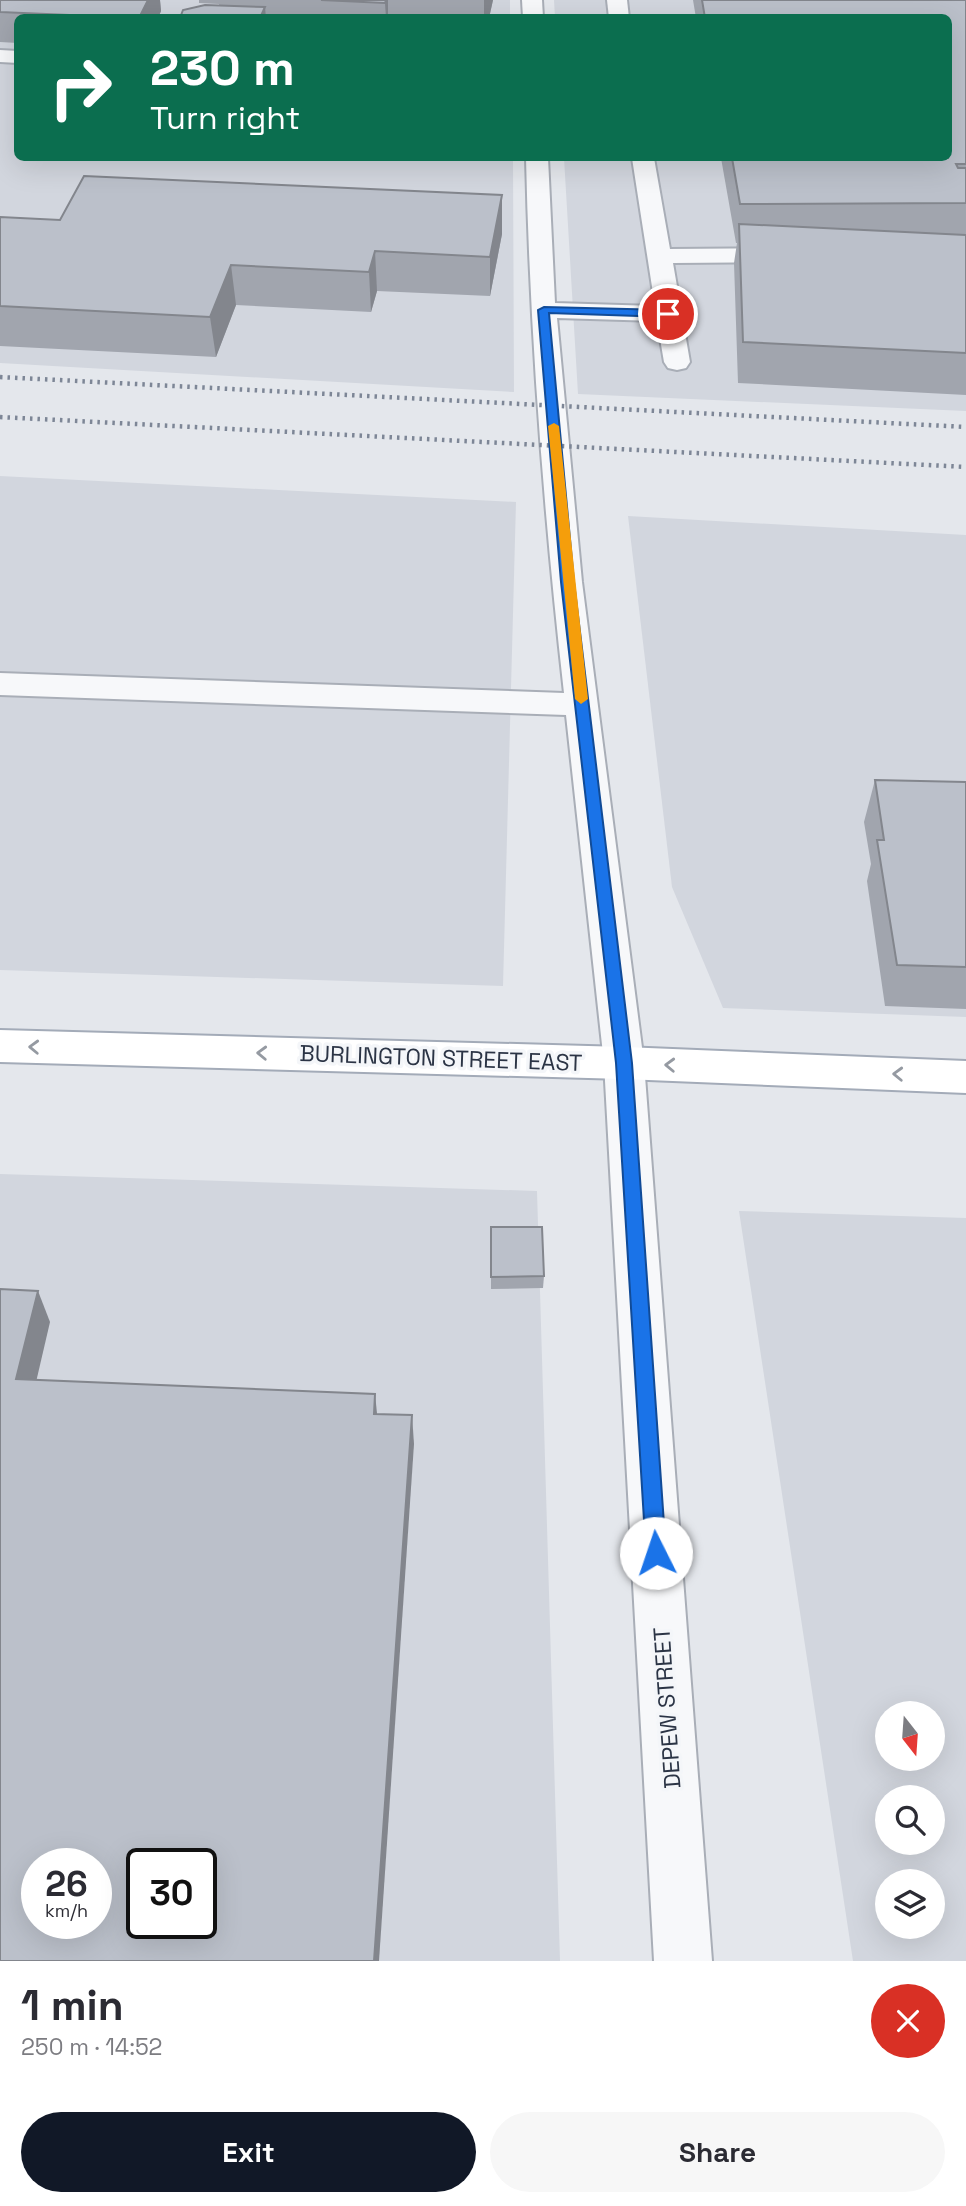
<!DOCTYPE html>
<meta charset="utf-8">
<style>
:root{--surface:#fff;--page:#f7f7f7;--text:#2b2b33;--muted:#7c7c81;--accent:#111827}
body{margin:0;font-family:"Space Grotesk",sans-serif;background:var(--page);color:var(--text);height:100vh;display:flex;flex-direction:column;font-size:26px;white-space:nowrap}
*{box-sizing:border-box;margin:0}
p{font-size:23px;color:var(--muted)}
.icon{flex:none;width:38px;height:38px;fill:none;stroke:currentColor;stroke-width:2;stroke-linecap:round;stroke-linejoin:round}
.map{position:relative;height:1961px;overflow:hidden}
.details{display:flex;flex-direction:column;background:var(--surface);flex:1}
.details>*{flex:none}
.top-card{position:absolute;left:14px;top:14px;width:938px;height:147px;border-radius:10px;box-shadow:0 7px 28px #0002;background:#0b6e4f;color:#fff;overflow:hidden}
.needle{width:46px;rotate:163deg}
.tools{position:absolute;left:875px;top:1701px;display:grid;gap:14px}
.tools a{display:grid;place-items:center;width:70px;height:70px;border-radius:50%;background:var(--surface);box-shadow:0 7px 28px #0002;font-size:35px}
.speed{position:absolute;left:21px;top:1848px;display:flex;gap:14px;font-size:35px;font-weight:700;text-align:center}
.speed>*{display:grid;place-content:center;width:91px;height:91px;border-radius:50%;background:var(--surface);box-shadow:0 7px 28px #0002;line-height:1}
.speed small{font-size:18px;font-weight:400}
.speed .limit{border:4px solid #111;border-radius:10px;background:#fff;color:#111}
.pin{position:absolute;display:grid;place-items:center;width:60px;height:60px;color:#fff;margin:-30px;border:4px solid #fff;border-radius:50%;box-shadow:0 2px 7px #0007}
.me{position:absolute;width:77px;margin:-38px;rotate:356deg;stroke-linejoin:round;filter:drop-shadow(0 0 5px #0008)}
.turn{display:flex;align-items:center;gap:24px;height:147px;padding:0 21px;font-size:32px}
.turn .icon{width:91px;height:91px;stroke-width:2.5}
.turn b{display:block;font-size:49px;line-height:60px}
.round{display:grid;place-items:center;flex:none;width:74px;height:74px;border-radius:37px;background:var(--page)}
.headline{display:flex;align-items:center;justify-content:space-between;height:119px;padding:0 21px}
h1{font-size:42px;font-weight:700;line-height:52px}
.action{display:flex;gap:14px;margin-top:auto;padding:14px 21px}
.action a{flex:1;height:80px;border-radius:42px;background:var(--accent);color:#fff;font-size:28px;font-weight:700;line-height:80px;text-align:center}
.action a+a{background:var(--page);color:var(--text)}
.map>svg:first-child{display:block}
.built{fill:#d2d6de;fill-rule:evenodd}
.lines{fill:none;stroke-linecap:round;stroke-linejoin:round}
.minor-casing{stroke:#a9aeb7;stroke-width:4}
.major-casing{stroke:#a3abb8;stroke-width:4}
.minor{fill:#f7f8fa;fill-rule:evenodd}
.major{fill:#fff;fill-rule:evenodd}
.rail{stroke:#7d8696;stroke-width:4.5;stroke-dasharray:2.5 5;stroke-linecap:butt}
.wall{fill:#a1a5ae}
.shaded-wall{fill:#83868d}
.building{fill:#bbc0ca;stroke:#83868d;stroke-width:2;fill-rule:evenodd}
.oneway{stroke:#959aa2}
.route{fill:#1a73e8;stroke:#114b97;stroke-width:2}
.slow{fill:#f59e0b}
.labels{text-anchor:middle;stroke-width:7;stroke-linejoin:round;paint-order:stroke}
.street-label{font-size:23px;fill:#2b3445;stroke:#f4f6f9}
</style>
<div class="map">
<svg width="966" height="1961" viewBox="0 0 966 1961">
<rect width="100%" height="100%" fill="#e4e7ec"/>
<!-- built -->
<g class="built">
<path d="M0 0H510V18H18V158H513L514 392 0 363Z"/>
<path d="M554 0H966V411L578 394 564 158H948V18H555Z"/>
<path d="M0 476 516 502 503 986 0 970Z"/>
<path d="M628 516 966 535V1017L723 1008 672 887Z"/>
<path d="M0 1174 537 1191 560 1961H0ZM37 1864H96V1923H37ZM142 1864H201V1923H142Z"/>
<path d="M739 1211 966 1218V1961H853ZM933 1713V1759H887V1713ZM933 1797V1843H887V1797ZM933 1881V1927H887V1881Z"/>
</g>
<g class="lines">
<!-- minor casing -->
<g class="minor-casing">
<g id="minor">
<path d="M522 0H542L543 18H523Z"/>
<path d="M607 0H627L629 18H609Z"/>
<path d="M0 50 18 51V63L0 62Z"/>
<path d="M526 158H548L555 303 655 306 632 158H654L670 249 789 248 798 250 801 255 798 260 789 262 673 263 690 362 686 368 677 370 668 368 664 362 657 321 557 318 582 582 644 1063 712 1961H654L604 1063 566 715 0 695V673L564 693C544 515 530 337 526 158Z"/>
</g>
</g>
<!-- major casing -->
<g class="major-casing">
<path id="major" d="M0 1030 624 1047 966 1061V1093L624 1079 0 1062Z"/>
</g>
<!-- minor -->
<use href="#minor" class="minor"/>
<!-- major -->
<use href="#major" class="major"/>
<!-- rail -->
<g class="rail">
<path d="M0 377 966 427"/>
<path d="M0 417 966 467"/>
</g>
</g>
<!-- wall -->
<g class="wall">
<path d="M0 0H160L161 11 158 18H18V43L0 42Z"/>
<path d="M199 0H493L489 18H180L219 6V4L199 3Z"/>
<path d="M693 0H966V395L738 383 734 263 737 243H736L721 158H948V18H696Z"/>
<path d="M0 217 60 220 502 234 490 296 377 291 371 312 236 305 216 357 0 346Z"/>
<path d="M875 780 966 782V1009L885 1006 867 881 871 864 864 822Z"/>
<path d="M491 1227 544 1276 543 1288 491 1289Z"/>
</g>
<!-- shaded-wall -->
<g class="shaded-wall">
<path d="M148 0H160L161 11 158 18H139Z"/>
<path d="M386 0H388V18H386L385 3Z"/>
<path d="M484 0H493L489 18H484Z"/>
<path d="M265 7 266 18H260Z"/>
<path d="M502 195V234L490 296V257Z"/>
<path d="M375 251 377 291 371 312 369 272Z"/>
<path d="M231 265 236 305 216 357 210 317Z"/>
<path d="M38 1291 50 1322 30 1408 16 1379Z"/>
<path d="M375 1394 378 1423 374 1414Z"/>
<path d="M412 1415 414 1444 379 1961H374Z"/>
</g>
<!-- building -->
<g class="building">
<path d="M0 0H148L139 18 0 12Z"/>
<path d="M321 0H386L385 3Z"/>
<path d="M702 0H966V164H956L958 168H966V203L740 204 732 158H948V18H705Z"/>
<path d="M205 5 265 7 260 18H180L183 10Z"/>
<path d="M84 176 502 195 490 257 375 251 369 272 231 265 210 317 0 306V217L60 220Z"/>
<path d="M739 224 966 235V353L743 342Z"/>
<path d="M875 780 966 782V967L897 965 877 840H884Z"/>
<path d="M491 1227H542L544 1276 491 1277Z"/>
<path d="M0 1289 38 1291 16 1379 375 1394 374 1414 412 1415 374 1961H0ZM37 1864H96V1923H37ZM142 1864H201V1923H142Z"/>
</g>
<!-- one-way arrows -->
<defs><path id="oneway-chevron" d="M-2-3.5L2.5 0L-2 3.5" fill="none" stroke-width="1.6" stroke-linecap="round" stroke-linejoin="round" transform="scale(1.75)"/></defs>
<g class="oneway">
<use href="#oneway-chevron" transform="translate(34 1047) rotate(-178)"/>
<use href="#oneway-chevron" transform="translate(262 1053) rotate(-178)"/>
<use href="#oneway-chevron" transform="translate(670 1065) rotate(-178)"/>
<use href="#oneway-chevron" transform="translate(898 1074) rotate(-178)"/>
</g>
<!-- route -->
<path class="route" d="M544 307 668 310 674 314 668 317 549 313 574 582 632 1063 666 1553 663 1560 656 1563 649 1560 646 1553 616 1063 561 582 538 310Z"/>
<!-- slow -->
<path class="slow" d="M554 423 559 426 588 699 581 704 575 699 548 426Z"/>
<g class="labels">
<!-- street labels -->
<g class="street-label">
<text transform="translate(441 1058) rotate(2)" y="8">BURLINGTON STREET EAST</text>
<text transform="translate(667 1708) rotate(-94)" y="8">DEPEW STREET</text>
</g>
</g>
</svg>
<div class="tools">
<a><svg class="needle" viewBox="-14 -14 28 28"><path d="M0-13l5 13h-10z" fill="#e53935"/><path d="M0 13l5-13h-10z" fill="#7c7c81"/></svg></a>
<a><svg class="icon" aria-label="search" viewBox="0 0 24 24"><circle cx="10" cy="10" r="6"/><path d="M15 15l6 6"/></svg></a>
<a><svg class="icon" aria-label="layers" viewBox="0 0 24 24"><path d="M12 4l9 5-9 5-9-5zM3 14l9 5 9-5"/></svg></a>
</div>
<div class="speed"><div>26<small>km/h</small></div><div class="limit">30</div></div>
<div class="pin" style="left:668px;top:314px;background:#d93025"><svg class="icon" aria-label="arrive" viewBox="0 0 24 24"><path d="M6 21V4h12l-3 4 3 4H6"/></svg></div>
<svg class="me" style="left:656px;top:1553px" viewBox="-20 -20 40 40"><circle r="19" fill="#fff"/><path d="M0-13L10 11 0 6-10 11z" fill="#1a73e8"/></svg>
<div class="top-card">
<div class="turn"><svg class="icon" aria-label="right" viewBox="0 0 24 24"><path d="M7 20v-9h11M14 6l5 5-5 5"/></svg><div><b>230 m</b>Turn right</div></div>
</div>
</div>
<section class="details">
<div class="headline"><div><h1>1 min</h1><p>250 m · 14:52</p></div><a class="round" style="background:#d93025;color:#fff"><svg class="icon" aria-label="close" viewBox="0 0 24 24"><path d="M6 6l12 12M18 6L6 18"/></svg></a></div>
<div class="action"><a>Exit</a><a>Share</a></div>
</section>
